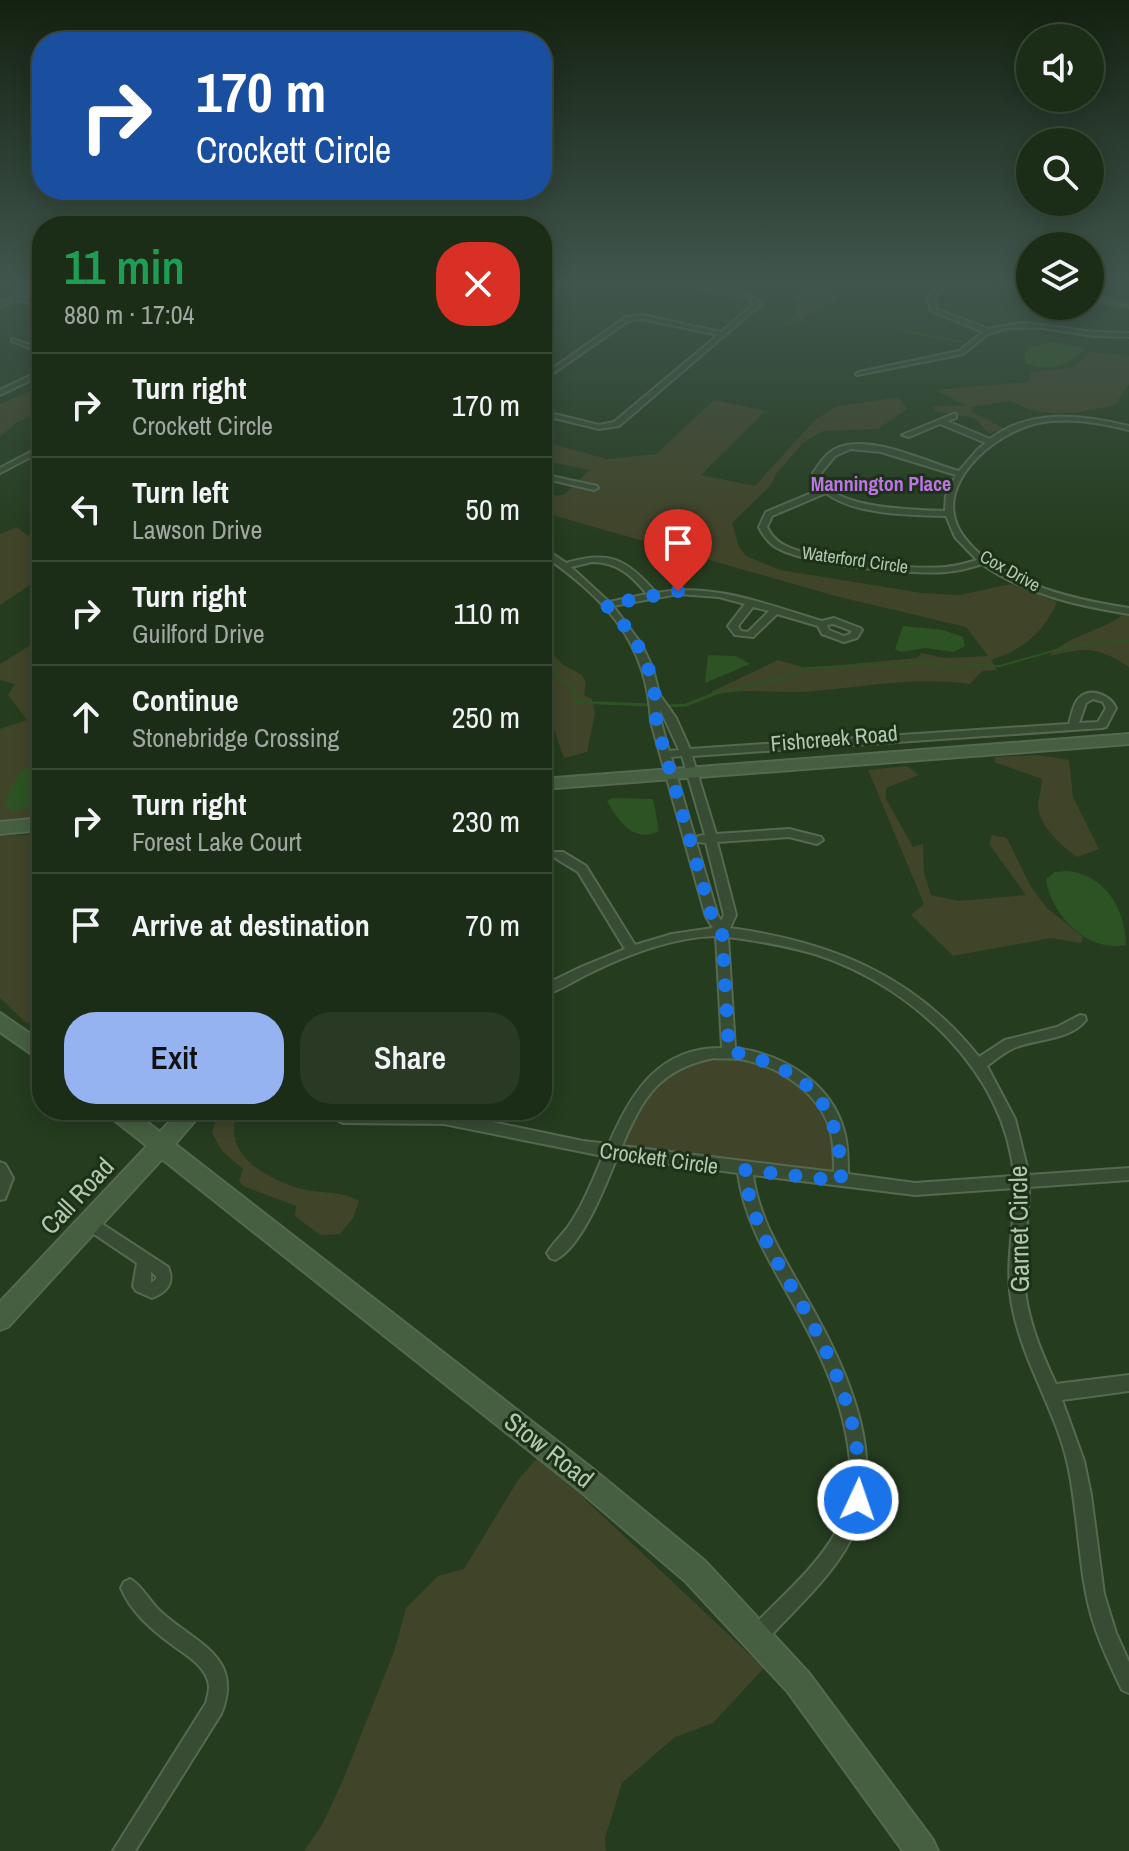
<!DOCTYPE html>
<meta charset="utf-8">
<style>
:root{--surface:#1c2d17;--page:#293924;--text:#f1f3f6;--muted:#a0a8a1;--line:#3a4936;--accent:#95b2f1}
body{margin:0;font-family:"Archivo Narrow",sans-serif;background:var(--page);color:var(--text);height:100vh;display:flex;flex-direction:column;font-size:30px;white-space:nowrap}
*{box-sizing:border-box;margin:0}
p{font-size:26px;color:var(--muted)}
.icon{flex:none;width:44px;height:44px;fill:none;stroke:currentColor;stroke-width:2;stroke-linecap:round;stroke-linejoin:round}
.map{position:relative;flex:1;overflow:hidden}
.sheet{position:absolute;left:32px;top:216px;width:520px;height:904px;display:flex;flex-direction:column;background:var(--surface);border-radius:32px;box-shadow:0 4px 20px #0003,0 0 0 2px var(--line)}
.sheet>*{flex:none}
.top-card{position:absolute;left:32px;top:32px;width:520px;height:168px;border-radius:32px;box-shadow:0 4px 20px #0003,0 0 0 2px var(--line);background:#1a4fa0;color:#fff;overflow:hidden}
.tools{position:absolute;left:1016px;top:24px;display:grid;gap:16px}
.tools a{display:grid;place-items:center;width:88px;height:88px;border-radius:50%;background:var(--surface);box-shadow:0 4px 20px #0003,0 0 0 2px var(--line);font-size:40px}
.pin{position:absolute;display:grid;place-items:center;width:68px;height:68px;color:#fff;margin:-82px -34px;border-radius:50% 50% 50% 0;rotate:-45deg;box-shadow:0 0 8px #0007}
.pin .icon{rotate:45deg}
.me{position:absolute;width:88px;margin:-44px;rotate:3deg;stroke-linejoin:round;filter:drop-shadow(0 0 6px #0008)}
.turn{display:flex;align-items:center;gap:28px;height:168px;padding:0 32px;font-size:36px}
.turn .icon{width:104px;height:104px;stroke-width:2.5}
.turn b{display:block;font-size:56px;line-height:68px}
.round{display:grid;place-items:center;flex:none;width:84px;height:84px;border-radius:32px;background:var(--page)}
.overview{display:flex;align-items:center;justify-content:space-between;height:136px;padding:0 32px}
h1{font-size:48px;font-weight:600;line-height:60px;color:#1e9e55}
.action{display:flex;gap:16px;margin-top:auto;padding:16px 32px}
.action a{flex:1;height:92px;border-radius:32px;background:var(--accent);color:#111;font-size:32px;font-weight:600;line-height:92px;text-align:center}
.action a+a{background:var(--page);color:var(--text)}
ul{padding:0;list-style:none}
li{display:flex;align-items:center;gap:24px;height:104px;padding:0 32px;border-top:2px solid var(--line)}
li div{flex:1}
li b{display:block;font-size:30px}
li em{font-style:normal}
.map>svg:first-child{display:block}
.green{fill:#404429}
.water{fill:#2d5324}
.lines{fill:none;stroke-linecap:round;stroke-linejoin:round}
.stream-far1{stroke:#2d5324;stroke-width:2}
.stream{stroke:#2d5324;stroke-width:3}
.street-casing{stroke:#556951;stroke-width:4}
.secondary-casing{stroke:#556951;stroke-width:4}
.primary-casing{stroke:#44583f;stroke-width:4}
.street{fill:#384c33;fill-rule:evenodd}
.secondary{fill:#455f40;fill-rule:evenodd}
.primary{fill:#566c50;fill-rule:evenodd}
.route{stroke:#1a73e8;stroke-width:14;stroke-dasharray:0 25.2}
.labels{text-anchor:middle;stroke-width:6;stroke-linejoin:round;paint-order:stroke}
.far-street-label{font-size:18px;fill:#b2c8ae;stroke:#1d3018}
.far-neighbourhood-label{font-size:20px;font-weight:bold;fill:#bd74e5;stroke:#1d3018}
.street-label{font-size:22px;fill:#b2c8ae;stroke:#1d3018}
.near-street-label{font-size:26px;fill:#b2c8ae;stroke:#1d3018}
</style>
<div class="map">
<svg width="1129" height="1851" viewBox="0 0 1129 1851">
<rect width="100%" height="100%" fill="#253c1f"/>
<!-- green -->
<g class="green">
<path d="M806 283H820L835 291 838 301 817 308 795 326 782 325 798 312 794 293 809 292 803 288Z"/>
<path d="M1091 352 1129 356V384L1115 405C1080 413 1042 420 1011 401L971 407 972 412 1003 428 989 434 975 418 934 411 933 407 937 406H967L935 390 1028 382 1031 373 1074 367Z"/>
<path d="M42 386V412L17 422 0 437V404Z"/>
<path d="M898 397 907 409 878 429 823 431 803 443 775 475 771 485 732 523 739 547 746 556 780 570 922 593 960 595 1011 584 1057 602C1043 633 1024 649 991 660L997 670 982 671 970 684C912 676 860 688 803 692 785 693 766 691 747 691 735 690 722 696 711 692L778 660 806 668 917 658 922 653 944 658 988 656 966 627 835 596 542 512V496L564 495 589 470 542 460V441L607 459 656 454 714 400 765 411 701 475 755 486 814 421 835 407Z"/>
<path d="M17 527 27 535 42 539V577L0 605V534Z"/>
<path d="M1122 615 1129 616V667C1097 646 1086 647 1049 656 1069 635 1098 633 1122 615Z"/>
<path d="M42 638V817L0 820V729L27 720 8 695 15 684 0 680V664Z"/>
<path d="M542 642 562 664 582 675 586 682 584 695 592 699 595 714 587 752 564 758 550 719 542 711Z"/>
<path d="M1039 755 1069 760 1073 797 1099 849 1077 857C1062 846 1039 826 1038 806 1038 797 1042 788 1042 779L994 762 996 757Z"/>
<path d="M907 766 919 775 886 788V799L913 847 923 844 924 873 931 895 958 901 1026 895 989 844 992 835 1007 838 1031 887 1047 908 1083 937 1081 943 1051 938 953 956 911 915 924 904 868 770Z"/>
<path d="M42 834V1020L26 1023 0 998V836Z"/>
<path d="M729 1051 786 1070 834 1121 841 1181 615 1151 633 1113 667 1069Z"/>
<path d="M219 1110H239C219 1151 262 1177 298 1188 317 1194 341 1190 359 1201L353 1218 340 1234 320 1235 295 1216 296 1206 243 1186 239 1181 243 1169 223 1152 212 1133Z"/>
<path d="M539 1456 764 1668 713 1723 675 1737 622 1783 605 1838 606 1851H304L322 1825 343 1780 395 1649 406 1608 438 1576 464 1569 518 1480Z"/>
</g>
<!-- water -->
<g class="water">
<path d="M1053 342 1085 349C1068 366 1049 373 1026 363L1024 353 1028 348Z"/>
<path d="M903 626 943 630 963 637 965 646 953 652 925 648 901 652 895 649Z"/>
<path d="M708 655 736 656 750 664 705 683Z"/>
<path d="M42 760V787L33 796V807L10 811 5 802C13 780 19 768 42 760Z"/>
<path d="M613 798 653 799 659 831C634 844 618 821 607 801Z"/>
<path d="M1067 871C1106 875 1125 909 1126 945 1087 953 1051 915 1046 879L1055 872Z"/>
</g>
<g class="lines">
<!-- stream-far1 -->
<g class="stream-far1">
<path d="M900 330 963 342"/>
<path d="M542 658 556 666 555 677 572 685 575 694"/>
<path d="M714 694 792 676 806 668 930 663 959 668 973 664 1000 666 1074 645 1129 640"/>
</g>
<!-- stream -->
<g class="stream">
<path d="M574 692 577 702 650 705"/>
<path d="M666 706 686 705 719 692"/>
</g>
<!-- street casing -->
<g class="street-casing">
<g id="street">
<path d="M557 283H564L542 297V292Z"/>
<path d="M674 283H687L750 295 761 304 619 426 599 429 542 415V411L599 425 614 422 718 335 642 319 628 321 542 381V376L626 317 642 315 721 332 754 304 748 298Z"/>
<path d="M940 283H946L934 298 936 309 989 329 1008 325 1025 323 1094 332 1129 333V337L1094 336 1042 328H1008L988 334 963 354 857 375 856 374 859 372 959 351 983 332 931 311 928 298Z"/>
<path d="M42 285V289L22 298 42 302V306L17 300 0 307V303Z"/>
<path d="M12 339 42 349V353L12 341Z"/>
<path d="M42 370V375L0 395V390Z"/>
<path d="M953 414H956V418L947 421 990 439C1030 408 1084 415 1129 426V430C1099 423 1068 417 1038 423 993 433 927 488 964 537 998 583 1075 600 1129 608V614C1078 606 1025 594 982 564 970 568 958 571 946 572 912 575 802 565 774 546 767 541 763 535 759 527L766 512 821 489 813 473C819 465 825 454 835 449 867 432 926 462 959 471L978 449 986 443 940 424 909 437 902 435ZM851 449 881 452 956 475 946 496 945 511C916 510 844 509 826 485 825 484 821 474 821 473L835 456ZM826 493C854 515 911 515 946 516L955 537 977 560C967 563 957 566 946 567 911 570 815 561 784 545 776 541 771 535 767 527L772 516Z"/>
<path d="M42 446V451L0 473V468Z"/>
<path d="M542 474 597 486 598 488 594 490 542 478Z"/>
<path d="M542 547 566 563C609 550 627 559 656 593 713 582 768 605 822 621L834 618 860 628 862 630 857 638 844 642 822 634 818 626 777 614 753 637 735 635 728 626 745 604 719 597 678 594 613 606 642 645 653 669 659 694 676 718 690 749 1069 724C1071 717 1073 705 1078 699 1090 686 1110 695 1116 708L1106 727 1102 728 692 756 716 834 789 829 821 837 823 840 817 844 789 837 717 842 736 915 730 928C831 942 914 975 979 1057L1005 1040 1057 1027 1080 1015 1085 1016 1086 1020C1069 1041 1038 1038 1014 1048 1005 1052 995 1060 987 1066L1015 1119 1029 1175 1129 1168V1180L1029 1187C1029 1217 1023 1246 1024 1276 1025 1314 1040 1350 1056 1384L1129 1375V1391L1062 1400 1084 1461 1091 1495 1104 1594 1116 1633 1129 1662V1693L1122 1690C1107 1659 1092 1627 1086 1593 1078 1551 1077 1507 1068 1465 1056 1411 1024 1364 1013 1310 1004 1269 1014 1229 1015 1188L915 1195 753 1175C759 1221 784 1257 806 1297 848 1371 895 1468 845 1550 824 1584 792 1612 765 1642L758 1644 751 1642 749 1635 751 1628C780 1598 815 1569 836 1532 848 1511 851 1485 850 1461 845 1401 818 1348 789 1296 767 1257 744 1219 738 1173L617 1157C606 1184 582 1248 555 1260L550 1258 547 1253C553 1243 561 1236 568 1227 583 1205 593 1180 603 1156L444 1124 343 1123 326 1114 324 1110 444 1112 583 1141 609 1144C631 1093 659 1047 722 1048L716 936C673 937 626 955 588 974 572 982 559 991 542 996V986L581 967 625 949 578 872 555 858 553 855 555 852H563L586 866 635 945 672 934 713 928 706 917 651 722C647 640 605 599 542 554ZM592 562C618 562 632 576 647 594L609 602 571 567ZM753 607 769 611 748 632 741 631 738 626ZM833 624 852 631 850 634 844 636 829 630 827 625ZM1093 699 1103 702 1106 708 1098 722 1079 723 1086 703ZM660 709 679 750 669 751 661 722ZM682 756 705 835 698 836 696 839 698 842 706 843 724 915 721 921 718 916 671 757ZM728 937C759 941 788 946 818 955 912 986 1006 1073 1014 1176L915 1183 848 1174C848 1160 848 1145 844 1131 831 1082 782 1054 735 1048ZM714 1058C722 1059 731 1058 739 1059 776 1064 818 1091 830 1129 834 1143 834 1158 834 1172L622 1146C643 1097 659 1069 714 1058Z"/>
<path d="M0 1162 5 1164 13 1178 5 1199 0 1200Z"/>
<path d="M90 1216 168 1267C175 1283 167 1292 152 1298L136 1291 133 1286 137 1263 85 1228 83 1223 85 1218ZM151 1272 156 1276V1279L151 1283Z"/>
<path d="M130 1579C140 1583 150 1602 160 1611 194 1643 245 1656 221 1714L135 1851H113L206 1703C208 1694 211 1687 207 1678 201 1663 183 1653 171 1644 150 1628 131 1612 121 1588L124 1582Z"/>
</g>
</g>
<!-- secondary casing -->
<g class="secondary-casing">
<g id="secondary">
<path d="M1129 734V744L542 789V779Z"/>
<path d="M42 818V830L0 834V822Z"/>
<path d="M0 1013 42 1042V1061L0 1032Z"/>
<path d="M106 1110H131L160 1132 181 1110H204L175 1144 593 1469 705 1561 808 1672 933 1840 938 1851H903L788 1692 685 1581 575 1487 162 1159 8 1327 0 1330V1302L147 1146 109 1116Z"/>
</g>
</g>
<!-- primary casing -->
<g class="primary-casing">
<g id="primary">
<path d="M1000 283 1030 285V291L1001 285Z"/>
<path d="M1090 295 1129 302V308L1090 301Z"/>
</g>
</g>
<!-- street -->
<use href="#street" class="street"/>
<!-- secondary -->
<use href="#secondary" class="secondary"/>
<!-- primary -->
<use href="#primary" class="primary"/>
</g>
<!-- sky -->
<linearGradient id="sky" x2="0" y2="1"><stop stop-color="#142111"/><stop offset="0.52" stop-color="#40564d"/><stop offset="1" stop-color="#40564d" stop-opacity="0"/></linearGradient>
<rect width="1129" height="542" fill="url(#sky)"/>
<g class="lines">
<!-- route -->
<path class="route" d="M678 591 606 605C639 638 658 675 656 722L712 917 722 932 729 1051C805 1069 841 1099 841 1181L745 1170C749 1219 774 1256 798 1298 833 1359 865 1428 858 1500"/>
</g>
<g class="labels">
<!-- far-street labels -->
<g class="far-street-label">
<text transform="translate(855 560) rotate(8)" y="6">Waterford Circle</text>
<text transform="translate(1010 571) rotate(29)" y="6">Cox Drive</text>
</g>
<!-- far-neighbourhood labels -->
<g class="far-neighbourhood-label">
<text x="881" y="491">Mannington Place</text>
</g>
<!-- street labels -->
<g class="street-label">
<text transform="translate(834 738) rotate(-5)" y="8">Fishcreek Road</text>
<text transform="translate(659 1158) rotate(8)" y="8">Crockett Circle</text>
</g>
<!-- near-street labels -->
<g class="near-street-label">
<text transform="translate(77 1196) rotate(-47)" y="9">Call Road</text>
<text transform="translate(1019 1229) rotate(-91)" y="9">Garnet Circle</text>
<text transform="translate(549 1450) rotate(38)" y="9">Stow Road</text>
</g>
</g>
</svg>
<div class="tools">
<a><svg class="icon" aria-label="sound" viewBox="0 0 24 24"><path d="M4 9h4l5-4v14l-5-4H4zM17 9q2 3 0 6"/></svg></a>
<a><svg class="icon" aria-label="search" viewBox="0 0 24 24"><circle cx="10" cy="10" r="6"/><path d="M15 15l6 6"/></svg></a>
<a><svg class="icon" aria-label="layers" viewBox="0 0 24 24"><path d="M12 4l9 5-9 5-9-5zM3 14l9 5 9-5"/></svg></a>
</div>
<div class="pin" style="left:678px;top:591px;background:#d93025"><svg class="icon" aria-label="arrive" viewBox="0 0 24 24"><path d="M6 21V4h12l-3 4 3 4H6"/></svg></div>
<svg class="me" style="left:858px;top:1500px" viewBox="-20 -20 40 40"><circle r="17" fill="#1a73e8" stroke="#fff" stroke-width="3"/><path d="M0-11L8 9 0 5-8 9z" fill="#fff"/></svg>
<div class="top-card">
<div class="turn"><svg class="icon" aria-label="right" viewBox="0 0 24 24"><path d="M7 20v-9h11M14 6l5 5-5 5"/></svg><div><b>170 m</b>Crockett Circle</div></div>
</div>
<section class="sheet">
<div class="overview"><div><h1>11 min</h1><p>880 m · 17:04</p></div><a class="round" style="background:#d93025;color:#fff"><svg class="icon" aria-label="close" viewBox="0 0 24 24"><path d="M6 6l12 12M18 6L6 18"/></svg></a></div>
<ul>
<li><svg class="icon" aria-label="right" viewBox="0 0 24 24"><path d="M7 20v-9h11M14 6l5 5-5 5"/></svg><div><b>Turn right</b><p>Crockett Circle</p></div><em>170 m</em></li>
<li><svg class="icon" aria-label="left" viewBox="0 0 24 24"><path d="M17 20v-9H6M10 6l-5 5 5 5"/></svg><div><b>Turn left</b><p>Lawson Drive</p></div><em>50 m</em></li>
<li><svg class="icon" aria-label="right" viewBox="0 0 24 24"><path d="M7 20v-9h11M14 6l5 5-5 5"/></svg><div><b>Turn right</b><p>Guilford Drive</p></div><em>110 m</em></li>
<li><svg class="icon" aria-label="ahead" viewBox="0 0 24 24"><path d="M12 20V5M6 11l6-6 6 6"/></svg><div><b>Continue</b><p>Stonebridge Crossing</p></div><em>250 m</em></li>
<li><svg class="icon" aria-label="right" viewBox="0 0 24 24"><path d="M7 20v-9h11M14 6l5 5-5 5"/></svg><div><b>Turn right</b><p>Forest Lake Court</p></div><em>230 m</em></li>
<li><svg class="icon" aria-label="arrive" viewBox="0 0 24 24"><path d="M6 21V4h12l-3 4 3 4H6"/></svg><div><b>Arrive at destination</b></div><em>70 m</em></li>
</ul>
<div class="action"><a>Exit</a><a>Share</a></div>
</section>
</div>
